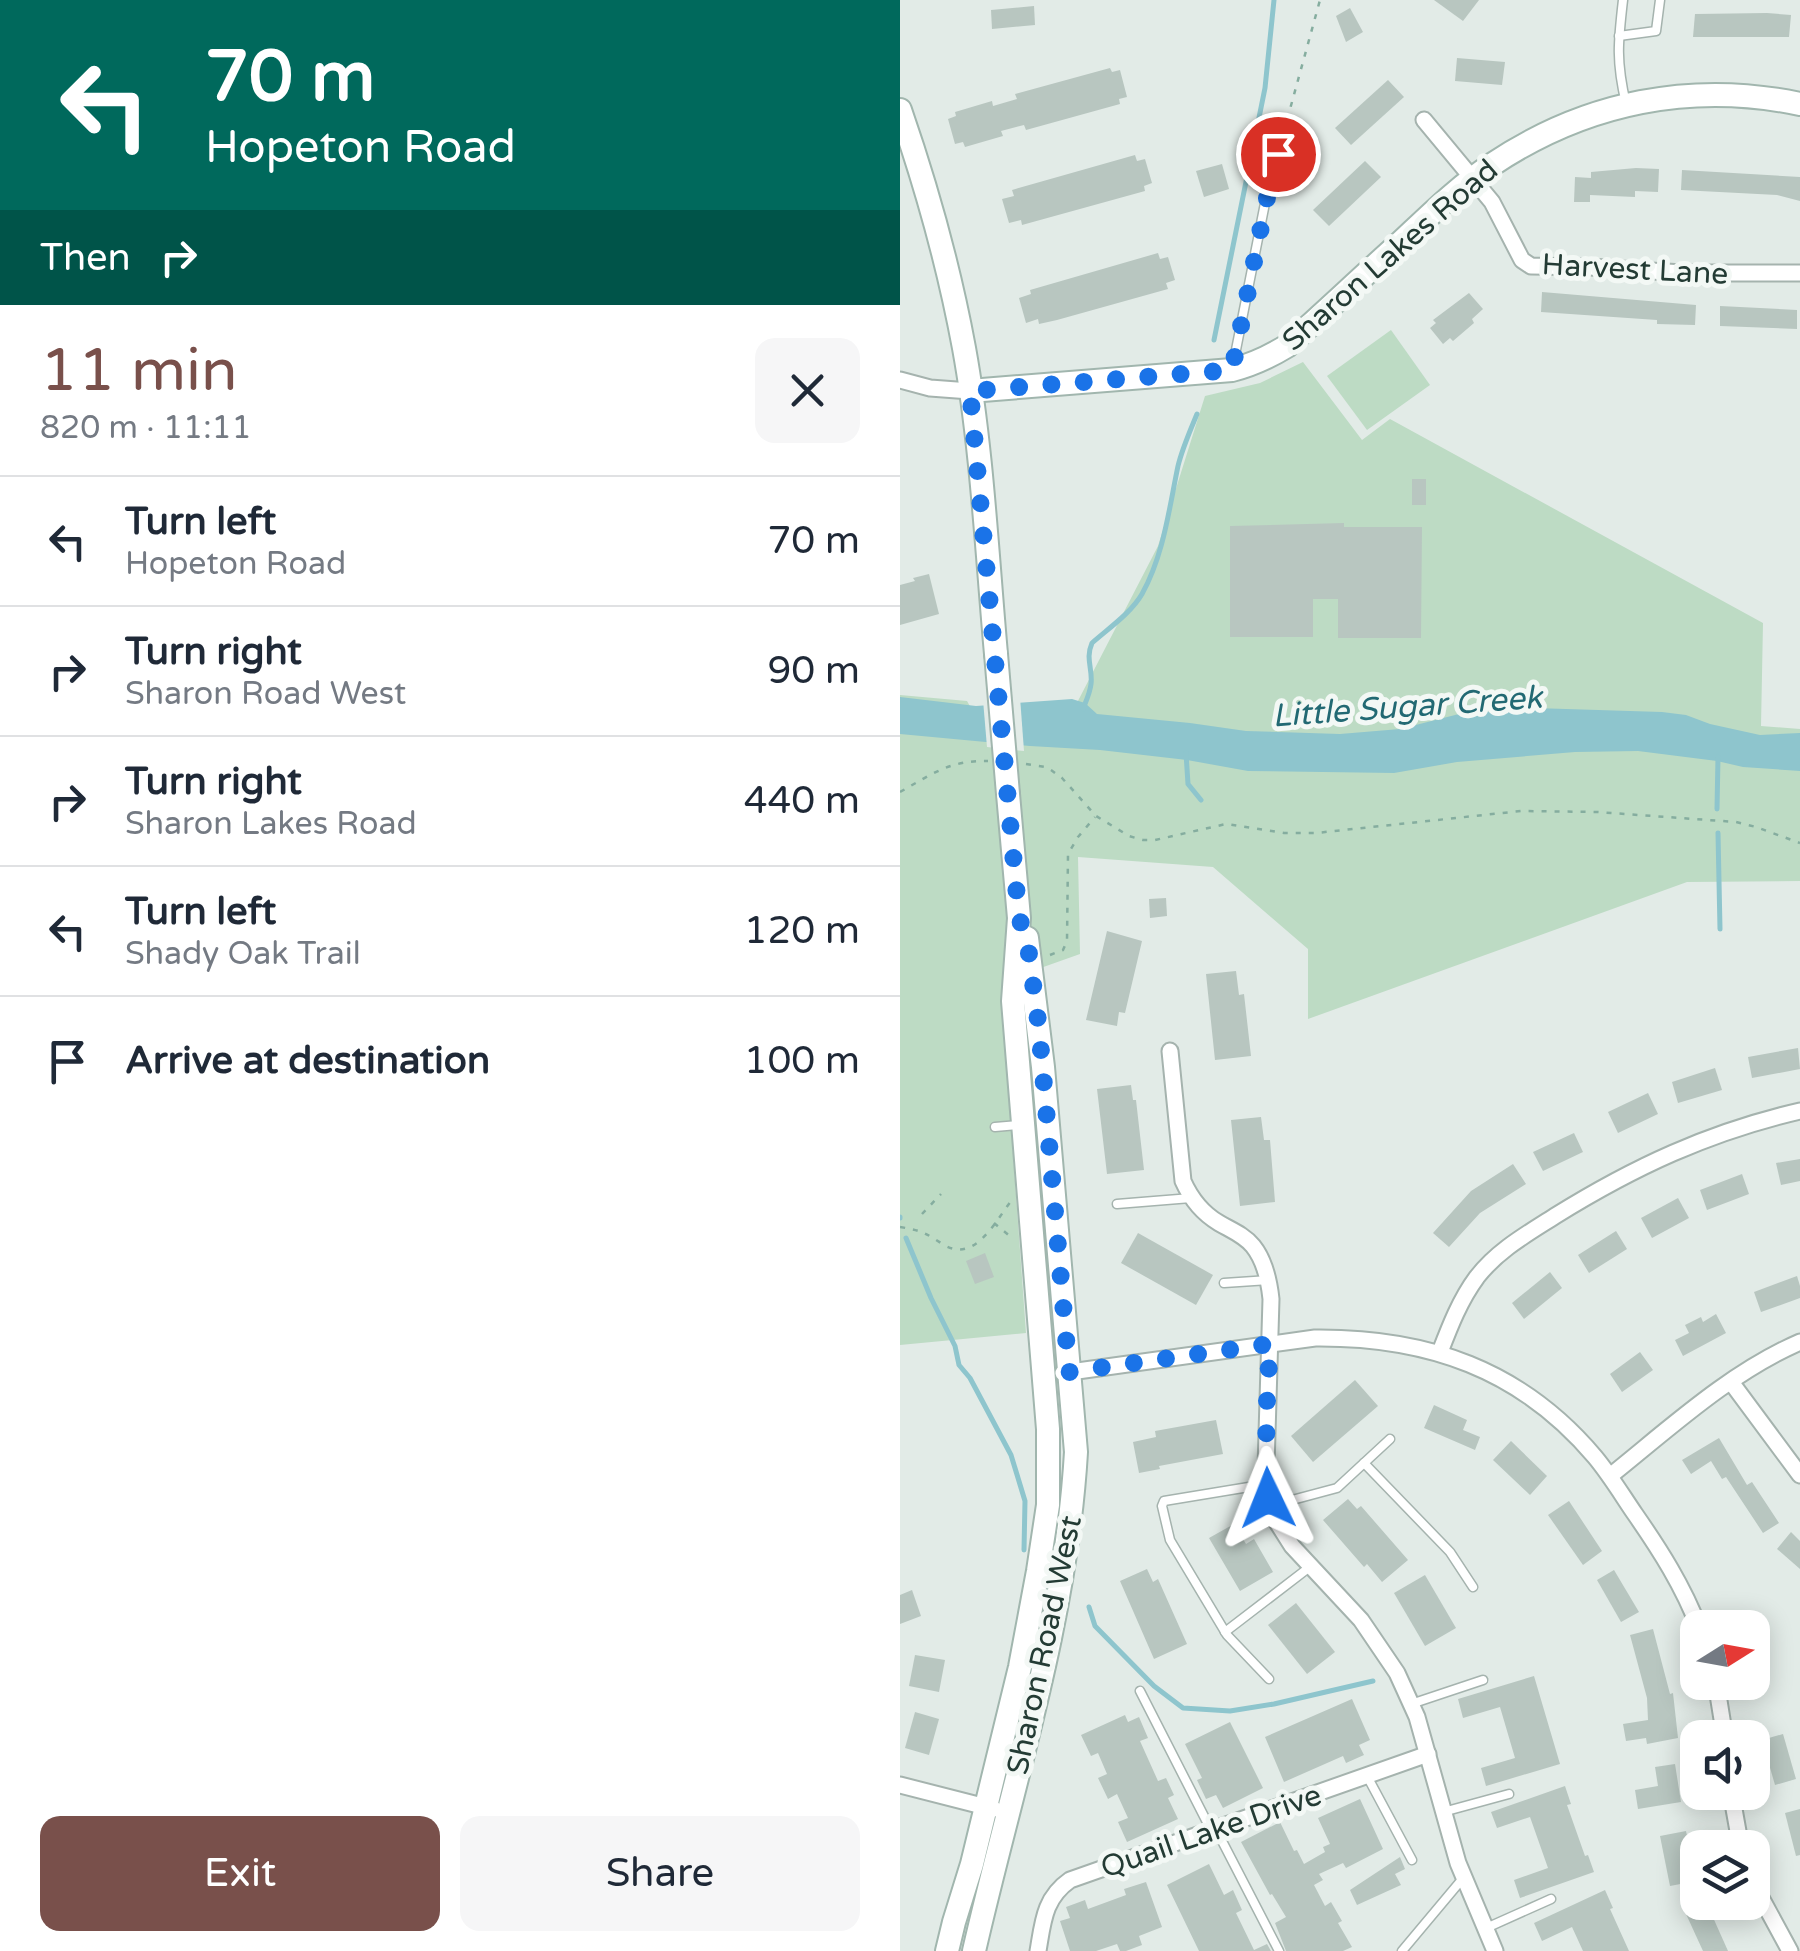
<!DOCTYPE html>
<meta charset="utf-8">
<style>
:root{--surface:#fff;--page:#f6f6f7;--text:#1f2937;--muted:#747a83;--line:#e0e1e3;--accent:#79504b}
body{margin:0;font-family:"Varela Round",sans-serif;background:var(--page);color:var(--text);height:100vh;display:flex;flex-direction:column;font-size:38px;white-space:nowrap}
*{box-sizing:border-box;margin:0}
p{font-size:32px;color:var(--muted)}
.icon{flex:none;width:55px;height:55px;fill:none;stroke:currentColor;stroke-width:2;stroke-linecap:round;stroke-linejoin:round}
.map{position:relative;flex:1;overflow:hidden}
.drawer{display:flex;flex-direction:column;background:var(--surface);width:900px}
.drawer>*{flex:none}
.guide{background:#00695c;color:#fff;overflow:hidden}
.needle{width:65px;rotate:79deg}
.buttons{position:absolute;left:780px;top:1610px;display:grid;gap:20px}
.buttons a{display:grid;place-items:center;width:90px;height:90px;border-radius:20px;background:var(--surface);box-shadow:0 5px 25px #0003;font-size:50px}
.pin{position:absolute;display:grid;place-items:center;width:85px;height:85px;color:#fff;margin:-42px;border:5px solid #fff;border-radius:50%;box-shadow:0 2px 10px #0007}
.me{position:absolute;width:110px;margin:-55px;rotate:358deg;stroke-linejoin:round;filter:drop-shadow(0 0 8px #0008)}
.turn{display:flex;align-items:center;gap:35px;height:210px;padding:0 40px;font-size:45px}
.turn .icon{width:130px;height:130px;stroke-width:2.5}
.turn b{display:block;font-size:70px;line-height:85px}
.then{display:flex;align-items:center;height:95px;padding:0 40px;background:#0003;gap:20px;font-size:38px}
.round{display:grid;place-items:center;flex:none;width:105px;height:105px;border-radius:20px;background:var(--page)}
.overview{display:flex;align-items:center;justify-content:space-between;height:170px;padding:0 40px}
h1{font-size:60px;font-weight:600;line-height:75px;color:var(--accent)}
.button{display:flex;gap:20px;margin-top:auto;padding:20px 40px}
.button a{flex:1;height:115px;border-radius:20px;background:var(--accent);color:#fff;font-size:40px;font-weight:600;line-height:115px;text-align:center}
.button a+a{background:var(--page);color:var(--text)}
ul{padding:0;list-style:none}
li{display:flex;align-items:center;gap:30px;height:130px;padding:0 40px;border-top:2px solid var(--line)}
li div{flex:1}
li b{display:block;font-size:38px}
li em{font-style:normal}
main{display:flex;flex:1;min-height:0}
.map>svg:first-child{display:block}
.green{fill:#bddbc4}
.water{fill:#8ec5cd}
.pier{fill:#e2ebe7}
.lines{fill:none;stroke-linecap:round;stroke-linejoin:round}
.stream{stroke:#8ec5cd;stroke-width:5}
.building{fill:#b8c6c0}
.lane-casing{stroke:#a5b3ae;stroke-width:11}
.street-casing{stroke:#a5b3ae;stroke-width:19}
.secondary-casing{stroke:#a1b6ae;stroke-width:26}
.path{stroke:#85ad9f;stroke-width:2.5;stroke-dasharray:5 8;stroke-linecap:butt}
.lane{stroke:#fff;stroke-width:8}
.street{stroke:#fff;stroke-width:15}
.secondary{stroke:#fff;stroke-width:22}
.secondary-bridge-casing{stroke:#a1b6ae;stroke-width:26;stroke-linecap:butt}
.secondary-bridge{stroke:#fff;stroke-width:22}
.route{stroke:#1a73e8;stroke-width:18;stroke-dasharray:0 32.4}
.labels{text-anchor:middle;stroke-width:10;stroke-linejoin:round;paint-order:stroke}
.street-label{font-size:30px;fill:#233b34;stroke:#f3f8f5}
.water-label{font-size:32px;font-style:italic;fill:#226973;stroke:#f3f8f5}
</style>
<main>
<section class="drawer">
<div class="guide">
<div class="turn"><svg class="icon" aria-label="left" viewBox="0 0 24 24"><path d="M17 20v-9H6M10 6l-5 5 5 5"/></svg><div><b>70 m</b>Hopeton Road</div></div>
<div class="then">Then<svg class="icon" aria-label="right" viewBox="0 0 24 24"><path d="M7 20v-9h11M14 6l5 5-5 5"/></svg></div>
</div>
<div class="overview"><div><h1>11 min</h1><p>820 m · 11:11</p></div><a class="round"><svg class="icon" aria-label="close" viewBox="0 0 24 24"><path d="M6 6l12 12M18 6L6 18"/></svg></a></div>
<ul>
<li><svg class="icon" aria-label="left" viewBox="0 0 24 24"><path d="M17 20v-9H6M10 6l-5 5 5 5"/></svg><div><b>Turn left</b><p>Hopeton Road</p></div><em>70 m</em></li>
<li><svg class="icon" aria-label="right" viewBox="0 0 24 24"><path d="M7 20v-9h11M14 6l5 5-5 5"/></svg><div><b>Turn right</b><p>Sharon Road West</p></div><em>90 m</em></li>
<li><svg class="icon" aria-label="right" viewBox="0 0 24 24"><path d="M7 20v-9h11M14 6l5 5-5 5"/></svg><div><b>Turn right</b><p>Sharon Lakes Road</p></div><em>440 m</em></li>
<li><svg class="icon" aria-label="left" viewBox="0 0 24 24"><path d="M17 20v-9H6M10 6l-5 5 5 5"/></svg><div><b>Turn left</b><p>Shady Oak Trail</p></div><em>120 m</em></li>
<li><svg class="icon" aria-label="arrive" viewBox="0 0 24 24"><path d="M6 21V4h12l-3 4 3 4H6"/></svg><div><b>Arrive at destination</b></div><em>100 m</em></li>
</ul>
<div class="button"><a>Exit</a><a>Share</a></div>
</section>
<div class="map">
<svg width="900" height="1951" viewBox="0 0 900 1951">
<rect width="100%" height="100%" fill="#e2ebe7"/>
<!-- green -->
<g class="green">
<path d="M491 330 530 385 467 430 427 376Z"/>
<path d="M403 362 462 440 490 419 863 623 861 726 900 729V881L787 882 408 1019V949L313 867 178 857 180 954 104 981 111 1126 126 1333 0 1345V695L67 701 80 724 164 728 258 546 305 396 360 383Z"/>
</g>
<!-- water -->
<path class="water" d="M0 697 76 706 172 699 185 703 197 714 290 723 346 731 440 734 500 729 559 714 634 708 762 712 786 715 810 724 860 735 900 733V771L843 767 817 761 738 751 675 752 557 762 494 773 348 771 287 760 200 750 130 746 0 734Z"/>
<!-- pier -->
<path class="pier" d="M120 697 124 751 87 747 83 700Z"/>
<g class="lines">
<!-- stream -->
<g class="stream">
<path d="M314 340 365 88 374 0"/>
<path d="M183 709C186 701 190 693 191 684 193 669 185 659 192 643 209 628 231 613 242 594 264 554 269 509 278 466 282 449 290 431 297 414"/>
<path d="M286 753 288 784 301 800"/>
<path d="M817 809 818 757"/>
<path d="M818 833 820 929"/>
<path d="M0 1217V1218"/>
<path d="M6 1238 31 1298 55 1346 59 1365 70 1378 111 1455 125 1501 124 1550"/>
<path d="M189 1607 195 1626 254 1686 283 1708 330 1711 374 1704 473 1681"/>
</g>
</g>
<!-- building -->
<g class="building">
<path d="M534 0H579L563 21Z"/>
<path d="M134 6 135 25 92 29 91 10Z"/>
<path d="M450 8 463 32 446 42 436 16Z"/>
<path d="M867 13 891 15 889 37H793L795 14Z"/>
<path d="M557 58 605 62 602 85 555 81Z"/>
<path d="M210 68 212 72 220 70 227 97 219 99 220 104 126 130 124 125 101 131 103 136 65 147 63 142 55 144 48 119 56 116 55 112 92 101 93 106 117 99 115 94Z"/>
<path d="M488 80 504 97 451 145 435 128Z"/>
<path d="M235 155 237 161 245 159 252 183 244 186 245 191 122 225 121 220 109 223 102 199 114 196 112 190Z"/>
<path d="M465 161 481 177 429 226 413 210Z"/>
<path d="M322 164 329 189 304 197 296 171Z"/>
<path d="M736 168 759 169 758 192 735 191V197L690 195V202H674L675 177 691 178V172Z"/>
<path d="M782 170 900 177V201L877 195 781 190Z"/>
<path d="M258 253 260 259 268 257 275 280 266 283 268 289 157 320 139 324 138 319 126 323 119 298 131 294 130 290Z"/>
<path d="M642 292 796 305 795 325 757 324V320L641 312Z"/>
<path d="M569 293 583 309 572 319 574 323 553 341 550 338 543 344 530 328 536 323 533 320Z"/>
<path d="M820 306 897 310V329L820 326Z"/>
<rect x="512" y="479" width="14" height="26"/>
<path d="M444 523V527H522L521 638H438V599H413V637H330V526Z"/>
<path d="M29 574 39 614 0 625V585L15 581 13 578Z"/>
<path d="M266 898 267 916 250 918 249 899Z"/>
<path d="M207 931 242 941 225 1013 219 1012 217 1026 186 1020Z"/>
<path d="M336 971 339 995 344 994 351 1056 315 1060 306 974Z"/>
<path d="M898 1048 900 1069 852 1078 848 1057Z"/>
<path d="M815 1068 822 1090 778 1103 772 1082Z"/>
<path d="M231 1085 233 1100H236L244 1170 207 1174 197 1089Z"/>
<path d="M748 1093 758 1114 718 1133 708 1112Z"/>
<path d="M361 1117 364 1140H370L375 1202 340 1206 331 1120Z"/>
<path d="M674 1133 683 1152 643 1171 633 1152Z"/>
<path d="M900 1159V1181L881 1185 876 1163Z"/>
<path d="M613 1164 626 1184 580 1213 549 1247 533 1233 571 1191Z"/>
<path d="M842 1174 849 1194 807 1210 800 1190Z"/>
<path d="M778 1198 789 1218 752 1238 741 1218Z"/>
<path d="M716 1231 727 1249 689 1273 678 1255Z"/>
<path d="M238 1233 313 1275 296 1305 221 1263Z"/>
<path d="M85 1253 94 1277 75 1284 66 1261Z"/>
<path d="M650 1272 662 1288 624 1319 612 1303Z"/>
<path d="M897 1276 900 1286V1298L861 1312 854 1292Z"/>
<path d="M816 1314 826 1333 783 1356 775 1340 789 1333 785 1325 801 1317 803 1322Z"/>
<path d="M740 1352 753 1370 722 1392 710 1374Z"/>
<path d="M455 1380 478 1406 413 1462 391 1436Z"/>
<path d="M534 1405 567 1420 563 1430 580 1437 575 1450 524 1428Z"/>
<path d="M316 1420 323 1454 259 1466 260 1469 239 1473 233 1442 256 1437 255 1431Z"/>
<path d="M819 1438 847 1485 852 1482 879 1523 863 1533 826 1477 822 1479 811 1461 791 1474 782 1460Z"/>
<path d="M611 1441 647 1476 630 1495 593 1460Z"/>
<path d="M448 1499 457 1509 461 1506 508 1560 482 1582 467 1564 464 1567 423 1520Z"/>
<path d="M669 1501 702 1551 683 1565 648 1515Z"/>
<path d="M334 1524 346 1544 354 1539 373 1572 340 1591 309 1538Z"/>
<path d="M891 1532 900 1541V1569L877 1549Z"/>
<path d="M247 1569 253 1582 258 1579 287 1644 254 1659 220 1581Z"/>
<path d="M714 1570 739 1612 721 1622 697 1580Z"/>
<path d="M525 1575 556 1628 525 1646 494 1593Z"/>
<path d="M12 1590 21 1616 0 1624V1595Z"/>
<path d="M396 1603 435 1652 407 1674 368 1625Z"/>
<path d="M753 1629 770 1694 773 1693 778 1738 747 1744 746 1738 726 1741 723 1724 748 1720 747 1698 730 1635Z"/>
<path d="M15 1655 45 1660 39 1692 9 1686Z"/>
<path d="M634 1676 660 1764 586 1786 581 1768 615 1758 600 1707 563 1718 558 1699Z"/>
<path d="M452 1699 470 1740 459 1745 464 1755 446 1763 443 1756 384 1782 365 1737Z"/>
<path d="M15 1712 39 1719 29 1755 5 1748Z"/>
<path d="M225 1715 228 1722 239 1717 248 1738 240 1741 258 1781 266 1778 274 1795 268 1798 278 1819 227 1842 218 1822 228 1818 217 1794 208 1799 198 1778 207 1774 198 1753 191 1756 181 1735Z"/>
<path d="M330 1722 363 1788 323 1808 316 1795 306 1799 297 1780 302 1778 285 1744Z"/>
<path d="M883 1734 896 1779 875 1785 862 1740Z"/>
<path d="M775 1764 781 1802 738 1809 735 1790 758 1786 755 1767Z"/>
<path d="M665 1786 671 1804 667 1805 685 1856 688 1855 694 1872 620 1898 614 1880 648 1868 630 1817 597 1828 591 1812Z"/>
<path d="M460 1799 483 1849 446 1868 443 1863 419 1874 423 1880 414 1885 425 1906 431 1902 442 1921 438 1923 452 1947 443 1951H386L375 1923 386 1917 372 1894 370 1895 341 1842 380 1822 394 1851 397 1850 404 1864 425 1852 423 1847 430 1844 418 1818Z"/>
<path d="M900 1809V1855L896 1856 885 1813Z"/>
<path d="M786 1831 796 1881 770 1886 760 1836Z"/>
<path d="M500 1857 505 1869 495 1874 501 1885 457 1905 450 1890Z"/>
<path d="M309 1864 324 1895 333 1890 342 1910 336 1913 354 1950 367 1944 371 1951H299L267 1885Z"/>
<path d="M246 1882 262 1927 239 1936 242 1945 226 1951H220L217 1944 196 1951H170L160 1921 170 1918 166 1907 185 1900 188 1909 226 1895 224 1889Z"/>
<path d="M705 1890 713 1908 710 1909 729 1951H683L672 1927 642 1941 634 1923Z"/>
<path d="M807 1904 828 1951H803L786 1914Z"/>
</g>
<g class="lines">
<!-- lane casing -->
<g class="lane-casing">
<g id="lane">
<path d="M723 0C718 43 716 61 726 104"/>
<path d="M719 36 756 31 760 0"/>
<path d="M333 365 367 193"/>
<path d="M95 1127 119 1125"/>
<path d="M217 1204 291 1198"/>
<path d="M324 1283 369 1280"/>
<path d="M464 1463 550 1552 573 1587"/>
<path d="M367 1484 264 1501 262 1506 270 1540 327 1635 369 1679"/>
<path d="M370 1506 437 1488 490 1439"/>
<path d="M325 1632 411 1566"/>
<path d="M240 1691 311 1830 321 1839 379 1951"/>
<path d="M511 1704 583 1680"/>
<path d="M467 1776 512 1860"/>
<path d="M543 1812 609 1794"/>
<path d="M584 1929 651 1899"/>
<path d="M502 1951 564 1877"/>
</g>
</g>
<!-- street casing -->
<g class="street-casing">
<g id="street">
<path d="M524 120 592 202 622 260 631 266 690 267 782 273H900"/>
<path d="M0 380 30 388 70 391"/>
<path d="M270 1051 283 1181C291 1199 302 1213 319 1223 331 1230 344 1235 353 1246 365 1261 369 1280 371 1299L366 1467 368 1498 373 1516 392 1546 461 1620 497 1673 517 1717 558 1863 595 1951"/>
<path d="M540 1352C550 1326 560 1300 577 1277 598 1250 627 1234 655 1216 734 1167 809 1132 900 1111"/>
<path d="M163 1373 415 1338C527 1337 621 1369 695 1457 710 1475 722 1495 735 1514 760 1550 783 1586 799 1628"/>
<path d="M831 1382 900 1475"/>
<path d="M710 1476C770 1428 829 1373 900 1342"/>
<path d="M816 1682 825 1738"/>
<path d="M0 1785 94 1809"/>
<path d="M831 1792 841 1848"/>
<path d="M852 1881 890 1951"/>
<path d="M138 1951C143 1922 144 1898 170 1880L528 1754"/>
</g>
</g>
<!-- secondary casing -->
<g class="secondary-casing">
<g id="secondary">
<path d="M0 110C27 188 49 267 64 348 82 447 87 554 96 654"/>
<path d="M70 391 332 370C352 365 369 357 387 346 425 312 462 277 500 243 530 215 559 186 593 164 686 102 792 81 900 104"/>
<path d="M47 1951 54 1922 72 1864 120 1667 138 1571 148 1505V1429L113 1001 119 918 108 794"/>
<path d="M74 1951C112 1785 166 1623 176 1452L143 1067 127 938"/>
</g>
</g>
<!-- path -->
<g class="path">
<path d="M370 182 420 0"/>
<path d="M126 764 146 767 151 770 162 778 196 816 229 836 243 840H255L326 824 384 833H416L621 811 697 812 836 822 856 827 900 843"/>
<path d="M0 792C32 774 50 760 88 761"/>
<path d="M150 955 163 950 167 941 168 854 178 837 195 817"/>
<path d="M22 1214 41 1194"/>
<path d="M94 1223 111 1237"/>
<path d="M0 1227C24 1231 25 1233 44 1245 75 1263 95 1222 111 1201"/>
</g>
<!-- lane -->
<use href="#lane" class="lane"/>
<!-- street -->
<use href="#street" class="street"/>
<!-- secondary -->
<use href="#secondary" class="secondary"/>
<!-- secondary-bridge casing -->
<g class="secondary-bridge-casing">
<path id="secondary-bridge" d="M96 654 108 794"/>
</g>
<!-- secondary-bridge -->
<use href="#secondary-bridge" class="secondary-bridge"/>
</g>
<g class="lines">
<!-- route -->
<path class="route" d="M368 1498 366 1420 370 1344 169 1372 139 1028 127 939 119 918 70 391 332 370 368 193 378 154"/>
</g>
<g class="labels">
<!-- street labels -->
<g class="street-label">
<text transform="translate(490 255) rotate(-41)" y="10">Sharon Lakes Road</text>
<text transform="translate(735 269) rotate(3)" y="10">Harvest Lane</text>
<text transform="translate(144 1645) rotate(-78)" y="10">Sharon Road West</text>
<text transform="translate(311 1831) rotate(-19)" y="10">Quail Lake Drive</text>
</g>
<!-- water labels -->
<g class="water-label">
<text transform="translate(507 706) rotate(-4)" y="11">Little Sugar Creek</text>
</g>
</g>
</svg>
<div class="buttons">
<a><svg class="needle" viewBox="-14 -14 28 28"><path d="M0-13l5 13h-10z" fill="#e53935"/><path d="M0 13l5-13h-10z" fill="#747a83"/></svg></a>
<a><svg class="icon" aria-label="sound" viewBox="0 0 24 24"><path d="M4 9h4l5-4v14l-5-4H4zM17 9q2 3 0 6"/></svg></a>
<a><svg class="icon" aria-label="layers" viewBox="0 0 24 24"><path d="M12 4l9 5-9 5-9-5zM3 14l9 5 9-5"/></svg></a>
</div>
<div class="pin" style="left:378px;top:154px;background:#d93025"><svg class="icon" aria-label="arrive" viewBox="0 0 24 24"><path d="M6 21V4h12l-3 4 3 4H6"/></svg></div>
<svg class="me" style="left:368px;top:1498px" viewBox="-20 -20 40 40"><path d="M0-17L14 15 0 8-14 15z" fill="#1a73e8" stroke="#fff" stroke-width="4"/></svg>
</div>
</main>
